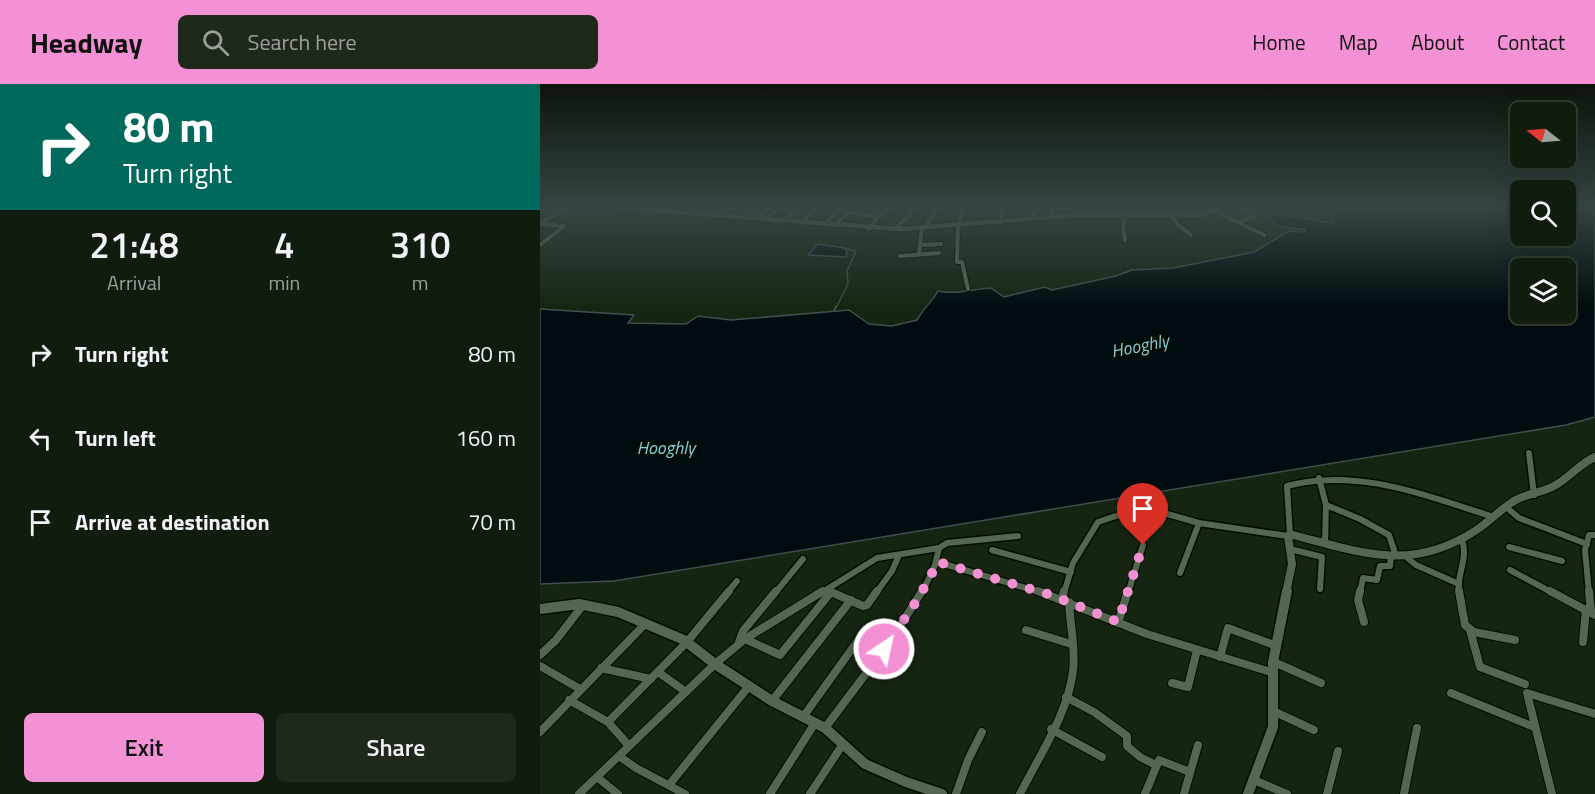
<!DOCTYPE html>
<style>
:root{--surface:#101c0e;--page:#1e291c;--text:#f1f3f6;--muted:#9ca19e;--line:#303a2e;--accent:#f491d4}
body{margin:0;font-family:"Titillium Web",sans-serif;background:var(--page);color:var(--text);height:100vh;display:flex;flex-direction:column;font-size:22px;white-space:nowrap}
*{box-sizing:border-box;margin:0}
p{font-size:20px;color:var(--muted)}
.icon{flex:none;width:33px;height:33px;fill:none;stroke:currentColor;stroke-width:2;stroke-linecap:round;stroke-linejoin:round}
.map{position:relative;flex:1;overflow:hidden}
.details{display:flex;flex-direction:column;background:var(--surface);width:540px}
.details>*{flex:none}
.top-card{background:#00695c;color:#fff;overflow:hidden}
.needle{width:39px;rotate:287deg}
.tools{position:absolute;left:970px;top:18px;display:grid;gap:12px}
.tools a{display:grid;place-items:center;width:66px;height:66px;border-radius:9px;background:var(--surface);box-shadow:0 6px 24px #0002,0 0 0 2px var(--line);font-size:30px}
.pin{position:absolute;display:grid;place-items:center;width:51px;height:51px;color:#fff;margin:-62px -26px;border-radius:50% 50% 50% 0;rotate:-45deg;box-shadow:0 0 6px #0007}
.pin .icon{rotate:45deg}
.me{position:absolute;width:66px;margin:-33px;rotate:34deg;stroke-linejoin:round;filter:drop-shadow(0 0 4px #0008)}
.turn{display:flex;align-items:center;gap:21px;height:126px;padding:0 24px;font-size:27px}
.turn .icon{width:78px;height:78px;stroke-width:2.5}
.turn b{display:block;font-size:42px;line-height:51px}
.eta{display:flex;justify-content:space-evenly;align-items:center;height:102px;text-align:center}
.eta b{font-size:36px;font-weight:600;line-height:42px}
.button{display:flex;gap:12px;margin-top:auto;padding:12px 24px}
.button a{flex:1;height:69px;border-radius:9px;background:var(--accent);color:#111;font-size:24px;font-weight:600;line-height:69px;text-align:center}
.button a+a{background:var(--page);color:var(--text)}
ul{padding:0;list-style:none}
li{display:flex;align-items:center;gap:18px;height:84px;padding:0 24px}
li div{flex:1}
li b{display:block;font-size:22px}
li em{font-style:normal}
header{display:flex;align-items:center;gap:36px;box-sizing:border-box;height:84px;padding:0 30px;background:var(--accent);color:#111}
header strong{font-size:28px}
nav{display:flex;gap:33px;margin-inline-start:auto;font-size:21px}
.search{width:420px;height:54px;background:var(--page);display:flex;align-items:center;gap:15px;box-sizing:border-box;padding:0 21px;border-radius:9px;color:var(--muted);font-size:22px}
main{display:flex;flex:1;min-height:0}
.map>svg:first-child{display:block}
.water{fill:#000d10;stroke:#424e4d;stroke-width:1.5;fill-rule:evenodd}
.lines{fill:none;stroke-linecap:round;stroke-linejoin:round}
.stream-far1{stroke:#424e4d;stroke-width:1.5}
.stream{stroke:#424e4d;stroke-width:2}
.minor-far2-casing{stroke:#020e01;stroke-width:6}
.minor-far1-casing{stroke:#020e01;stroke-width:9}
.minor-casing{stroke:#020e01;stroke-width:10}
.tertiary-far2-casing{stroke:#020e01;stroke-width:7}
.tertiary-far1-casing{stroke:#020e01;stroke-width:10}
.tertiary-casing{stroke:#020e01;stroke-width:13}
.minor-far2{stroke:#556751;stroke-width:4}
.minor-far1{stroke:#556751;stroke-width:6}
.minor{stroke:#556751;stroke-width:8}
.tertiary-far2{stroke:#556751;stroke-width:4.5}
.tertiary-far1{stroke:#556751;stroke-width:8}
.tertiary{stroke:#556751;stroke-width:10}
.route{stroke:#f491d4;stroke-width:10;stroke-dasharray:0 18}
.labels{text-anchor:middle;stroke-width:4.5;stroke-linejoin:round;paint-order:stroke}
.water-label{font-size:18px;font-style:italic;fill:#86ccd4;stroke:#060c05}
</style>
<header>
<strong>Headway</strong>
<div class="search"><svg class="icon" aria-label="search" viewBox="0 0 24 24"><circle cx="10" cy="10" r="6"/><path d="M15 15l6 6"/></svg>Search here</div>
<nav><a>Home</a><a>Map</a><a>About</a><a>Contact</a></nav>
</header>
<main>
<section class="details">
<div class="top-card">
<div class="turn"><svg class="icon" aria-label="right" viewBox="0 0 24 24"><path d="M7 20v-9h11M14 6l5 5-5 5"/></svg><div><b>80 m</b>Turn right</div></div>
</div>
<div class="eta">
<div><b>21:48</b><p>Arrival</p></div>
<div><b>4</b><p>min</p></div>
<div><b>310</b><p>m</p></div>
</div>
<ul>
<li><svg class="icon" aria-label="right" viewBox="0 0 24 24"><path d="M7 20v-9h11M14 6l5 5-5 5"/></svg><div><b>Turn right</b></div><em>80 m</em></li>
<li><svg class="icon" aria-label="left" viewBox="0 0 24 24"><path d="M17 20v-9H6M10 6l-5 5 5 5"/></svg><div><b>Turn left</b></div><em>160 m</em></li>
<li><svg class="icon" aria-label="arrive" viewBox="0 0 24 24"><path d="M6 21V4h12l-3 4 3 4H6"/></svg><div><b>Arrive at destination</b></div><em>70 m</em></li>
</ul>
<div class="button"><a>Exit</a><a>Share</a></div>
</section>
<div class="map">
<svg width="1055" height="710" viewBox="0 0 1055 710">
<rect width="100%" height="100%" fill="#152512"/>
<!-- water -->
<g class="water">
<path d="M722 124C740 134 750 131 769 135 778 137 785 140 794 138L791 130 807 124H981V152H1026V124H1055V333L1026 341 74 497 0 500V225L94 231 88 239 146 240 158 232 191 236 309 226 329 240 352 242 377 236C384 223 392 218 398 207 416 211 432 205 451 204L464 213 505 203 512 206 576 192 592 186 633 184 714 168 749 147 765 148 766 146 738 142ZM981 184H1026V230H981Z"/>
<path d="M278 160 304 164 307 168 306 173 268 171Z"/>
</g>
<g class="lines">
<!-- stream-far1 -->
<path class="stream-far1" d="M296 224 308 200 307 187 316 167 304 164"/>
<!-- stream -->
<path class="stream" d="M294 227 296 222"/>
<!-- minor-far2 casing -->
<g class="minor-far2-casing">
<g id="minor-far2">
<path d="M424 124 418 142 417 178H422L428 205"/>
<path d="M659 124 660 131"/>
<path d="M675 127 724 151"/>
<path d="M538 131 540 124"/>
<path d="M631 131 637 140 651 151"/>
<path d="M175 132 187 124"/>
<path d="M514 132 512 129 515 124"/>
<path d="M207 134 219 124"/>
<path d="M491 134 497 124"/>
<path d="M216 135 229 124"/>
<path d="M226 135 238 124"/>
<path d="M243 137 259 124"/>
<path d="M460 138 462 124"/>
<path d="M699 138 715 132 701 124"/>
<path d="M1 139 27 124"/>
<path d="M261 139 276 124"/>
<path d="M285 141 299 124"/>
<path d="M294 141 309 128 338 133"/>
<path d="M386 144 396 124"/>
<path d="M329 145 338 133 352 124"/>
<path d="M355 145 376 124"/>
<path d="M585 156 583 142 586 130"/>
<path d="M0 161 24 142 1 140"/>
<path d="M380 161 401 160"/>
<path d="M379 170 382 144"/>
<path d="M360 172 399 169"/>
</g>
</g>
<!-- minor-far1 casing -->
<g class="minor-far1-casing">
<g id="minor-far1">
<path d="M989 369 994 411"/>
<path d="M779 394 786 421 785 460"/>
<path d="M786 421 820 435 849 451 856 472"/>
<path d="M966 423 979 434 1047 460"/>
<path d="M750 451 747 402C818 383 886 412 954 433"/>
<path d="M969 463 1022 477"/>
<path d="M399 464 407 459 478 452"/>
<path d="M750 465 782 473 780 505"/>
<path d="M452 466 531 488"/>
<path d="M865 472 876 481 919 500"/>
<path d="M397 478 503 509"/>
<path d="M970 486 1013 509"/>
<path d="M640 489 659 439"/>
<path d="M187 509 197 497"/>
<path d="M235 509 263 475"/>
<path d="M281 509 337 474 399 464 395 481 382 509"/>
<path d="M290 509H293"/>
<path d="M336 509 352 487 359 471"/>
<path d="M524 509 533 479 558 438 603 423 659 439 748 452"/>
<path d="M588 509 603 461"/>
<path d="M820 509 823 494 837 496 840 482H850L851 472"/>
<path d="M919 509C916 489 930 473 921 454"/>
<path d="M1049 509 1045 466 1049 451H1055"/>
</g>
</g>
<!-- minor casing -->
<g class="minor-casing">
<g id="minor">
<path d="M498 507 607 550 734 589"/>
<path d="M820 507 818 516 824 538"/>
<path d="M919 507 925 541 934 548 975 556"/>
<path d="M1010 507 1055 531"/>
<path d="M1049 507 1051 528"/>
<path d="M522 515 524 507"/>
<path d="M578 539 588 507"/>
<path d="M486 546 531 560"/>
<path d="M930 546 940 583 985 600"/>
<path d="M205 555 240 571 291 508 323 522 327 521 337 507"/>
<path d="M199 558 203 547 236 507"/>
<path d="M1043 558 1046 525"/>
<path d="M0 571 16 556 43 521"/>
<path d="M680 573 688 544 737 562"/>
<path d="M734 578 781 599"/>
<path d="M0 582 40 605"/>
<path d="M61 584 111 595"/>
<path d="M118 588 146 608"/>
<path d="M632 599 648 603 657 566"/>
<path d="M911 609 994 643"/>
<path d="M526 613 554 628 587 652V662L600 673 616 681"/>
<path d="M29 616 68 638 89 662"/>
<path d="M232 617 311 516"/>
<path d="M733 627 774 646"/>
<path d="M263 633 319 555"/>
<path d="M68 638 147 558 189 507"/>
<path d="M285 644 352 555 382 507"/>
<path d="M511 645 562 673"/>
<path d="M0 648 106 539"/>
<path d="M79 672 96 684 145 710"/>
<path d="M57 693 78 710"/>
<path d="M714 696 747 710"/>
<path d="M129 701 209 602"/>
<path d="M39 710 175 580 205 555 283 507"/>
<path d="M230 710 275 639"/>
<path d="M270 710 303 660"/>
<path d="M416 710 428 676 442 648"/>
<path d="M480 710C499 672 528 630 533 587 536 565 530 541 529 518"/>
<path d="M605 710 619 676 650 688"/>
<path d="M644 710 658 661"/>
<path d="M787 710 798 667"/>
<path d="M864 710 877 644"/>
<path d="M1012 710 987 609 1055 630"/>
</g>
</g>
<!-- tertiary-far2 casing -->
<g class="tertiary-far2-casing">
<path id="tertiary-far2" d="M79 124 361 145 538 131H662L679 124"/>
</g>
<!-- tertiary-far1 casing -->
<g class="tertiary-far1-casing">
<path id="tertiary-far1" d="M746 509 752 480 748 452 753 451C823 469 872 489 938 445 950 437 960 426 971 419 983 410 1001 409 1014 402 1029 394 1039 380 1055 373"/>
</g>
<!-- tertiary casing -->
<g class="tertiary-casing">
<g id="tertiary">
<path d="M0 525 39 520 78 528 144 556 175 580 232 617 285 644 325 680 366 698 402 710"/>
<path d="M708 710 733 643V578L747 507"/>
</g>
</g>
<!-- minor-far2 -->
<use href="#minor-far2" class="minor-far2"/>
<!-- minor-far1 -->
<use href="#minor-far1" class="minor-far1"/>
<!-- minor -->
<use href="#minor" class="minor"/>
<!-- tertiary-far2 -->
<use href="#tertiary-far2" class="tertiary-far2"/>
<!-- tertiary-far1 -->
<use href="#tertiary-far1" class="tertiary-far1"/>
<!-- tertiary -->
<use href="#tertiary" class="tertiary"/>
</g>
<!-- sky -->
<linearGradient id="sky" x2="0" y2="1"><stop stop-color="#0c140a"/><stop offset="0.55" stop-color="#354644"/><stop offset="1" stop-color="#354644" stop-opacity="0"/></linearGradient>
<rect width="1055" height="224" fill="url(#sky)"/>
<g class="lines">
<!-- route -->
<path class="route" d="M344 565 378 515 398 478 511 511 578 538 603 461"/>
</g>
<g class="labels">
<!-- water labels -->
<g class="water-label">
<text transform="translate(600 262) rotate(-11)" y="6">Hooghly</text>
<text x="126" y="370">Hooghly</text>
</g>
</g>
</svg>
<div class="tools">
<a><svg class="needle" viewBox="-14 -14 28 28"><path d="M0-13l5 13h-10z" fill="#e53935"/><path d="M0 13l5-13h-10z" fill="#9ca19e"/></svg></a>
<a><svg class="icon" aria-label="search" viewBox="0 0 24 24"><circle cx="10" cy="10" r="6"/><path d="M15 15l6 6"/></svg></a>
<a><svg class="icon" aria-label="layers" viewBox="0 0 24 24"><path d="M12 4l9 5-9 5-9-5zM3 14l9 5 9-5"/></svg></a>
</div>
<div class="pin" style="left:603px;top:461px;background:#d93025"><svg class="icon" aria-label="arrive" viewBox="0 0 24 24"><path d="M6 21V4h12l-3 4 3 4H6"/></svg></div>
<svg class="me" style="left:344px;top:565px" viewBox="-20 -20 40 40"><circle r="17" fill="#f491d4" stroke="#fff" stroke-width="3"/><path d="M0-11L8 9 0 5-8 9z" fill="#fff"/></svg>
</div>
</main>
